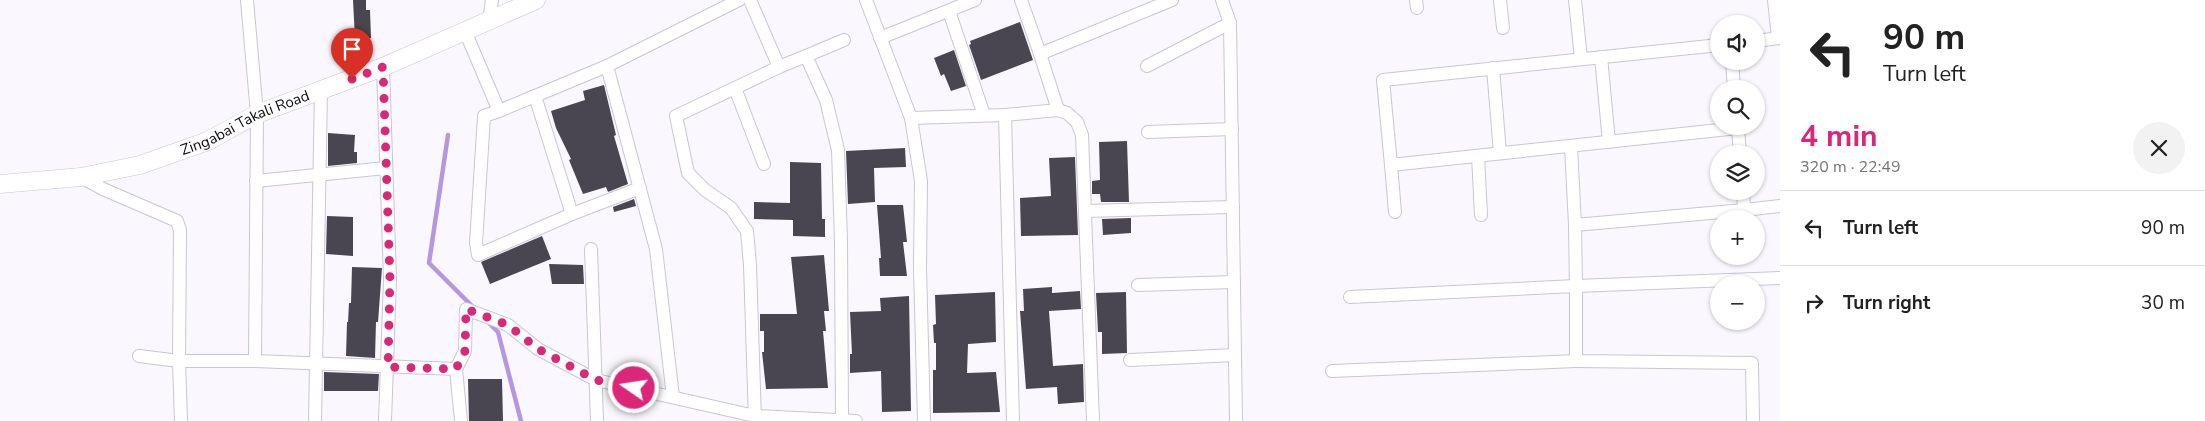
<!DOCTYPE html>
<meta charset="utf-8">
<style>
:root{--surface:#fff;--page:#f2f2f2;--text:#222;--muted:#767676;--line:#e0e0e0;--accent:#db2777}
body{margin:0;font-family:"Nunito Sans",sans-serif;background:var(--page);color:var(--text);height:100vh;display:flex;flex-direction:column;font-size:19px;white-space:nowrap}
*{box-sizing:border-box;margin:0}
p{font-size:16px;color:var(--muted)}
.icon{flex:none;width:28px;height:28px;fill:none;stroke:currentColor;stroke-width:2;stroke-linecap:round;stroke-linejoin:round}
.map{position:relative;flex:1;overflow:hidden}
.panel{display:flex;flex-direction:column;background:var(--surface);width:425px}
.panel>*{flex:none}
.hud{background:#fff;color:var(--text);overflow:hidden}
.controls{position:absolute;left:1710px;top:15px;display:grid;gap:10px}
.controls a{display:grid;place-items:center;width:55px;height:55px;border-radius:50%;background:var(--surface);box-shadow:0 1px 4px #0004;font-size:25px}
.pin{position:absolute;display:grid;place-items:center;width:42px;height:42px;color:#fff;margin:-51px -21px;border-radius:50% 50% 50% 0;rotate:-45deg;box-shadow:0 0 5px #0007}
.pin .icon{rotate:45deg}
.me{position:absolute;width:55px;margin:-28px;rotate:283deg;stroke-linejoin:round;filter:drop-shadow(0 0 4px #0008)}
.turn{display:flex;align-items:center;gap:18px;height:105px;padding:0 20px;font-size:22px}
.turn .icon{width:65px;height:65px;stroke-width:2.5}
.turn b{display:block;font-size:35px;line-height:42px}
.round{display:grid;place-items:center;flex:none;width:52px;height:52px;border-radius:26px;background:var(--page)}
.headline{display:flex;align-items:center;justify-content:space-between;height:85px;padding:0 20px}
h1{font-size:30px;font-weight:700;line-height:38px;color:var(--accent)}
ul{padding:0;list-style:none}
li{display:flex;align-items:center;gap:15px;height:75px;padding:0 20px;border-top:1px solid var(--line)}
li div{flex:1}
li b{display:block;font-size:19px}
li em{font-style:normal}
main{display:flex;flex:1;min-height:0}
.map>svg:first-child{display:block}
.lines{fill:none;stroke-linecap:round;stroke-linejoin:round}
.stream{stroke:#b597e1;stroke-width:4.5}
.building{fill:#4a4651}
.street-casing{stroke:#cac5d3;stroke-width:14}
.secondary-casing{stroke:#cac5d3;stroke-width:19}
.street{stroke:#fff;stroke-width:12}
.secondary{stroke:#fff;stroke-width:18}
.route{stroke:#db2777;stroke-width:9;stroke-dasharray:0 16.2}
.labels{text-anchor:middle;stroke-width:5;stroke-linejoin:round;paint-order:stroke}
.street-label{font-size:15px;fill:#0c0a0f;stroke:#faf8fe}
</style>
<main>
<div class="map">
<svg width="1780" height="421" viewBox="0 0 1780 421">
<rect width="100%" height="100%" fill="#faf8fe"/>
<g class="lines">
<!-- stream -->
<g class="stream">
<path d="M448 135 429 263 473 307"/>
<path d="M489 323 498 332 521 421"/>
</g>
</g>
<!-- building -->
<g class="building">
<path d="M353 0H366V10H370L371 38 355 39Z"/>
<path d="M1020 22 1033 60 981 80 969 45 971 44 970 41Z"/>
<path d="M954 50 966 86 951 91 944 74 941 76 934 58Z"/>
<path d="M604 85 616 135 614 136 628 184 608 192 606 187 583 194 569 160 571 159 556 128 551 111 585 100 583 91Z"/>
<path d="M328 133 355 135 354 152H357V163L328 166Z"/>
<path d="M1127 141 1129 202H1101L1100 194H1092V181L1100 180 1099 142Z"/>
<path d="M905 148 906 167 874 168 875 202 848 204 846 151Z"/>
<path d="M1075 157 1078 235 1021 236 1020 198 1051 196 1049 158Z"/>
<path d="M790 162 821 163 822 219H825V237L793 236V220L754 219V202L790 203Z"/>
<path d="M634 199 636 206 614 212 613 207Z"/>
<path d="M877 205H903L907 242H903L907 276H880L879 258H881Z"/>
<path d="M327 216 353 217V256L326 254Z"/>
<path d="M1131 218V233L1103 235 1102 219Z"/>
<path d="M542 236 551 259 490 284 481 262Z"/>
<path d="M824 255 829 311H824L826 331H823L828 388 766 389 762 352H764V331H760V314H797L791 257Z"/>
<path d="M549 264 583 265 584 284H552Z"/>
<path d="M352 267 382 268 378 322H376L375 358 346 356 347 322H348L349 303H351Z"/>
<path d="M1052 287V293L1080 291 1081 309 1049 311 1053 366 1083 364 1084 402 1058 404 1057 387 1026 389 1020 311H1024L1023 289Z"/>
<path d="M995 292 996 342 968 344 967 373 996 372 1000 412 933 413V370H936V343H934L933 325 936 324 935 295Z"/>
<path d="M1126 292 1127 353 1102 354V332H1098L1096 293Z"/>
<path d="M909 296 911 411 882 412 881 371 850 373V354H852L850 312 881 311 880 298Z"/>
<path d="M324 372 379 374 378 391H324Z"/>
<path d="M468 379H502L503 421H469Z"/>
</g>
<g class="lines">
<!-- street casing -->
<g class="street-casing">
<g id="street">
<path d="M247 0 257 114 255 361"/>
<path d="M750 0 779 67 806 56 826 100 838 150 841 241 842 420"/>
<path d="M866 0 911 118 1005 115 1058 110 1067 113 1077 122 1082 135 1093 421"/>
<path d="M1021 0 1040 54 1058 110"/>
<path d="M1416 0 1417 8"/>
<path d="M1500 0 1503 28"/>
<path d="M1575 0 1581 59"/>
<path d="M1774 0 1778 38"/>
<path d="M949 11 984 115"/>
<path d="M489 21 492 0"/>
<path d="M1230 23 1236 421"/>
<path d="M465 31 499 111 535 96 572 214"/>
<path d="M880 38 975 0"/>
<path d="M1756 41 1780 38"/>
<path d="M1719 45 1383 80 1391 165 1738 128 1740 154"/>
<path d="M1040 54 1172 0"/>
<path d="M806 56 844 40"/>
<path d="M1601 57 1609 142"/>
<path d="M1732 61 1734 89"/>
<path d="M607 66 656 249 673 397"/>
<path d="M1147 66 1230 23 1222 0"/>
<path d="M383 67 390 279 385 421"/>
<path d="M1493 68 1500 153"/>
<path d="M735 88 764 164"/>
<path d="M535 96 607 66 739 0"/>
<path d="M499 111 484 116 476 243 478 255 572 214 640 188"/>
<path d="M1005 115 1013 421"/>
<path d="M911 118 921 181 920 268 924 421"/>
<path d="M1148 132 1232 129"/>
<path d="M1571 146 1575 225"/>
<path d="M1478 156 1481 215"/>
<path d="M1391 165 1395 212"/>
<path d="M81 177 103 189 177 221 180 230 179 361 181 421"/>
<path d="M256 181 386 168"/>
<path d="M1743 191 1744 210 1575 225 1576 286 1780 278"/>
<path d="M1744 210 1780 206"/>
<path d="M1085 211 1233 207"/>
<path d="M591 249 597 421"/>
<path d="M1138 285 1234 282"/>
<path d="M1350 297 1576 286V361L1752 363 1753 421"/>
<path d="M139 356 179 361H255L456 369 461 421"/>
<path d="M1130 360 1235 355"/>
<path d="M456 369 465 351 466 309 508 325 538 349 596 380 755 416 856 421"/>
<path d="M1332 371 1576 361"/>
<path d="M315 421 321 91"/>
<path d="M755 421 750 265 747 231 731 208 705 190 688 173 676 116 779 67"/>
</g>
</g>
<!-- secondary casing -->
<g class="secondary-casing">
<g id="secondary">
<path id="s1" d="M0 184 81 177 140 165 208 141 257 114 383 67 536 0"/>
</g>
</g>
<!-- street -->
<use href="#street" class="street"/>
<!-- secondary -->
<use href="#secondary" class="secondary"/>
</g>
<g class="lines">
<!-- route -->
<path class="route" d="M352 79 383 67 390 279 388 367 456 369 465 351 466 309 508 325 538 349 596 380 634 388"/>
</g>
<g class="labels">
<!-- street labels -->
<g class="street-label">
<text dy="5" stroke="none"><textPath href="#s1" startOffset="255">Zingabai Takali Road</textPath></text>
</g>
</g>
</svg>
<div class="controls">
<a><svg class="icon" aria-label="sound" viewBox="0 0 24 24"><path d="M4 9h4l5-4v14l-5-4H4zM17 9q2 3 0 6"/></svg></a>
<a><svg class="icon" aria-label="search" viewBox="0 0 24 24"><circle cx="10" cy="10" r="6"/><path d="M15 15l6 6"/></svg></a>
<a><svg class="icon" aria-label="layers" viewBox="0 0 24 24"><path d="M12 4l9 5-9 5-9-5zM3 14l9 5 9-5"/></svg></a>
<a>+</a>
<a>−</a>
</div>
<div class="pin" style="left:352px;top:79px;background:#d93025"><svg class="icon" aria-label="arrive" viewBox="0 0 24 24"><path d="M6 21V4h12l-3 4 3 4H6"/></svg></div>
<svg class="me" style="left:634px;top:388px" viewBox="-20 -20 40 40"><circle r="17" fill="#db2777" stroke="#fff" stroke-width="3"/><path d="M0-11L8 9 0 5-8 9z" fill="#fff"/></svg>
</div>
<section class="panel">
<div class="hud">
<div class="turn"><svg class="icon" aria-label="left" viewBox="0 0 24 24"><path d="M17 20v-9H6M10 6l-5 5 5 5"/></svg><div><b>90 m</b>Turn left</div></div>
</div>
<div class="headline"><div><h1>4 min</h1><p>320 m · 22:49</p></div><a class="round"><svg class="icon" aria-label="close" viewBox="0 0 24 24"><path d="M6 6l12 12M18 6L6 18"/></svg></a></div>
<ul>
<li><svg class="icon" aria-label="left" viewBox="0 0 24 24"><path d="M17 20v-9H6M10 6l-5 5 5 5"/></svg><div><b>Turn left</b></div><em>90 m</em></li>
<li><svg class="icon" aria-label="right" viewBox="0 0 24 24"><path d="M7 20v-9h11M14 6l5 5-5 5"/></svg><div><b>Turn right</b></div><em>30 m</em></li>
</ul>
</section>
</main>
